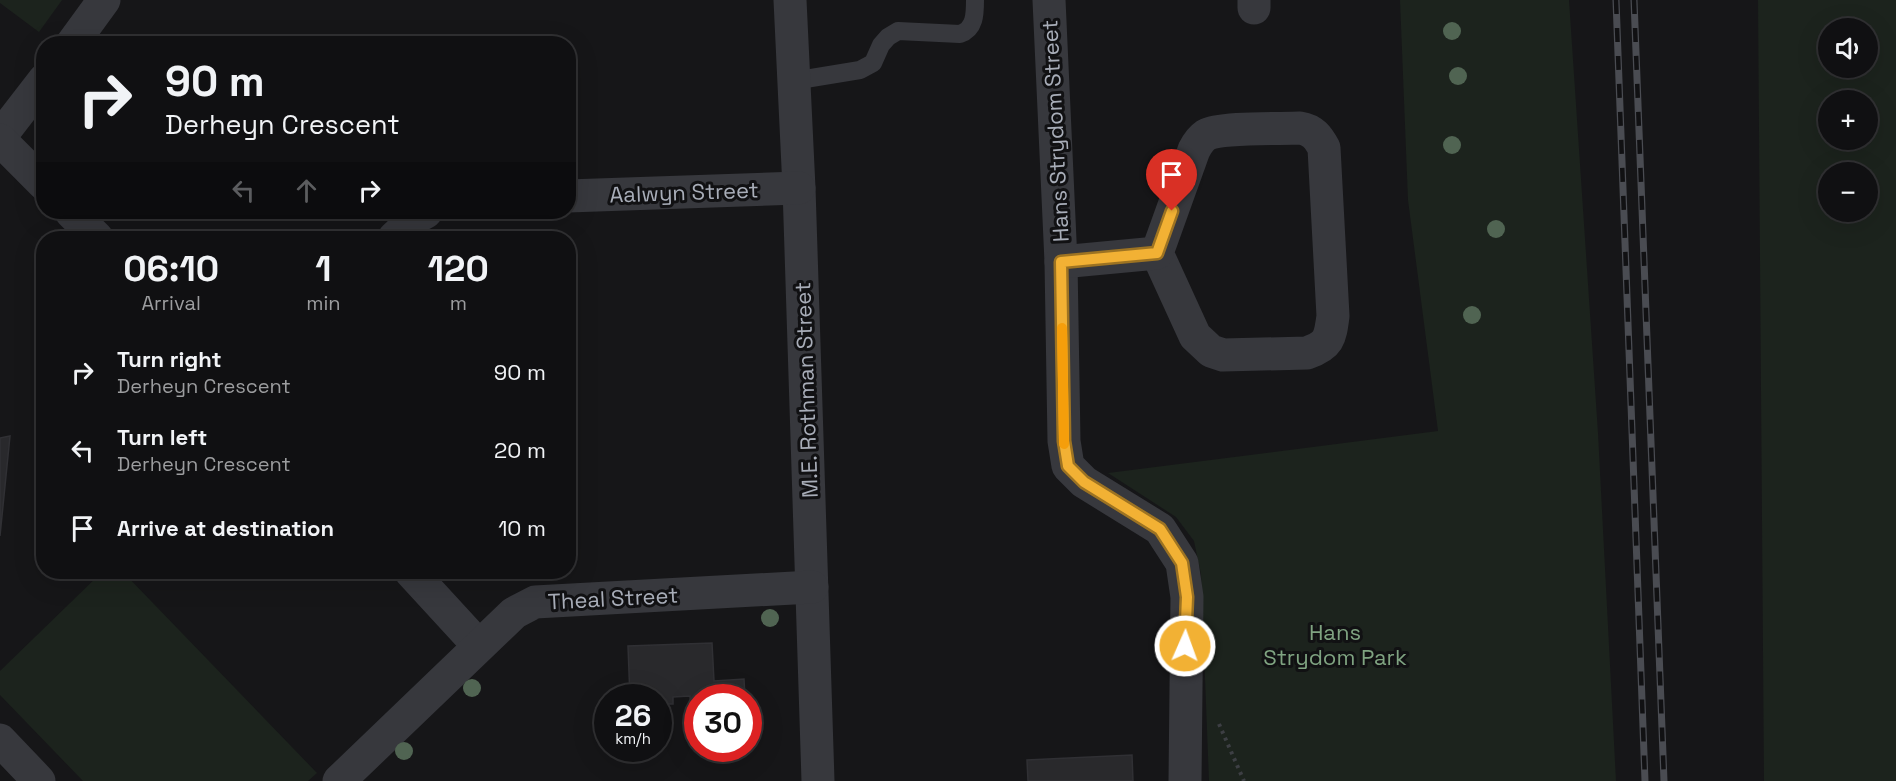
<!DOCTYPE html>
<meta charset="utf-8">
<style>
:root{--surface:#101012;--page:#19191b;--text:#f1f3f6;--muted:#9c9d9f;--line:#303032}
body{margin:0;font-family:"Space Grotesk",sans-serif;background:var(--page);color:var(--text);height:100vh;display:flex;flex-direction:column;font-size:22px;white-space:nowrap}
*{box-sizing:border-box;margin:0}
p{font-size:20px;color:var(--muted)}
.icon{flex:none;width:33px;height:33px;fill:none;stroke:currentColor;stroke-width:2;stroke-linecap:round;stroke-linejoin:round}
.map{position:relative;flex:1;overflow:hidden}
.details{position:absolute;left:36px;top:231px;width:540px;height:348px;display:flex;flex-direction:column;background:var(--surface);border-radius:24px;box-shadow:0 6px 24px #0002,0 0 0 2px var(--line)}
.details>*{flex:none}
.hud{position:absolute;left:36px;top:36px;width:540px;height:183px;border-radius:24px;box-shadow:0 6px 24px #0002,0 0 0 2px var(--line);background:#101012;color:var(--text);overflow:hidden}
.controls{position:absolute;left:1818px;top:18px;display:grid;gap:12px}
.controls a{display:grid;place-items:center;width:60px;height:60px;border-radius:50%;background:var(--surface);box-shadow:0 6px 24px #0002,0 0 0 2px var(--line);font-size:30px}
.speed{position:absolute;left:594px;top:684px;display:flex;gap:12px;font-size:30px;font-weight:700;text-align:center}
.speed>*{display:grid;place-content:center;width:78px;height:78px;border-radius:50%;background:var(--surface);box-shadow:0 6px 24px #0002,0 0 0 2px var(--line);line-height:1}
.speed small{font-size:15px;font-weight:400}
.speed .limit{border:9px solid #d22;background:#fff;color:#111}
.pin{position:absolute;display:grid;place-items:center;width:51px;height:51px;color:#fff;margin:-62px -26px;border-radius:50% 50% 50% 0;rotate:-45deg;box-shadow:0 0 6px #0007}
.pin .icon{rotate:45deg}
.me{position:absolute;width:66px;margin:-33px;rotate:2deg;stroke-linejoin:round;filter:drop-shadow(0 0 4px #0008)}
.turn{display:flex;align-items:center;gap:21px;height:126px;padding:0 30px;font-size:27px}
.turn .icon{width:78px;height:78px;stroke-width:2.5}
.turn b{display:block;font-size:42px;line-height:51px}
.lanes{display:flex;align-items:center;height:57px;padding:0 30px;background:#0003;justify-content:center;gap:30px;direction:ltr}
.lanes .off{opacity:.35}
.eta{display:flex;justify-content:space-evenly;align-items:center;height:102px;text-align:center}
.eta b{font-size:36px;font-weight:700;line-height:42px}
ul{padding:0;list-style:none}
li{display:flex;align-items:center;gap:18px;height:78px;padding:0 30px}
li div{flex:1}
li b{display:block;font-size:22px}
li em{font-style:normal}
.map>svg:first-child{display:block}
.green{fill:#1c231d;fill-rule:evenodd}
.building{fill:#29292c;stroke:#303034;stroke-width:1.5}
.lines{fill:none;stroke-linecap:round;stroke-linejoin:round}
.path{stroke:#3d3f44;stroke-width:4;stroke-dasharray:3 4.5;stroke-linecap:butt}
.service{stroke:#37383d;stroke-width:18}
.minor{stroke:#37383d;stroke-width:33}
.rail-casing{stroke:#4a4c52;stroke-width:7}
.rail{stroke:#111113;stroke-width:4.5;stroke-dasharray:14;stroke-linecap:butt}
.tree{fill:#506452}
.route-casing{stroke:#9d7322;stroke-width:15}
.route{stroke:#f2b134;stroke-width:10}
.slow{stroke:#f59e0b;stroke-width:10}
.labels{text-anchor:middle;stroke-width:6;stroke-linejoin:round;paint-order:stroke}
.street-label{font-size:22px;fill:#a8adb8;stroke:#111113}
.park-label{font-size:22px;fill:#7fa381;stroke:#111113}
</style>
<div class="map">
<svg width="1896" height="781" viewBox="0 0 1896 781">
<rect width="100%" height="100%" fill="#161618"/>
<!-- green -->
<g class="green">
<path d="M0 0H62L39 32 0 3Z"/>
<path d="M1400 0H1569L1598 433 1616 781H1209L1201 574 1194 541 1176 517 1108 473 1438 431 1408 200Z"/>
<path d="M1758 0H1896V781H1764ZM1828 28H1868V68H1828ZM1828 100H1868V140H1828ZM1828 172H1868V212H1828Z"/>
<path d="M102 572H123L317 773 308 781H83L0 695V671Z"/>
</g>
<!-- building -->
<g class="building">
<path d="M10 436 0 536V438Z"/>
<path d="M712 643 714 681 744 679 745 698H698V717H691L690 696 673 697V704H658V698H630L628 646Z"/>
<path d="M1132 755 1133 781H1028L1027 760Z"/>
</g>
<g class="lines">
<!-- path -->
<path class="path" d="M1219 724 1244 781"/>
<!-- service -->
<path class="service" d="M793 81 860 70 873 63 881 45 888 37 898 31 960 34C975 29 975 14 975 0"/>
<!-- minor -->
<g class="minor">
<path d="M790 0 799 188 818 781"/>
<path d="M1049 0 1061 262 1064 441 1068 466 1084 482 1160 529 1182 563 1187 597 1185 781"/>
<path d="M1254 8V0"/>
<path d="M72 44 104 0"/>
<path d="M1300 128C1313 130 1318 137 1324 148L1333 316C1330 339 1329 345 1307 353L1223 355 1211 351 1195 336 1157 253 1194 150C1197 144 1200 139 1206 135 1220 127 1280 129 1300 128Z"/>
<path d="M0 137 44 80"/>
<path d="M0 140 44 184"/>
<path d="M568 196 799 188"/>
<path d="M71 212 97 238"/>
<path d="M394 238 415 218 426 212"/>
<path d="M1061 262 1157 253"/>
<path d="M411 572 479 646"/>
<path d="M0 740 39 781"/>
<path d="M339 781 514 613 535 602 812 587"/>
</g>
<!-- rail casing -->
<g class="rail-casing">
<g id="rail">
<path d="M1616 0 1645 781"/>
<path d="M1634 0 1664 781"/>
</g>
</g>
<!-- rail -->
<use href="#rail" class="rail"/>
</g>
<!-- trees -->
<g class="tree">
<circle cx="1452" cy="31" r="9"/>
<circle cx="1458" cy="76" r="9"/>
<circle cx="1452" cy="145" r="9"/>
<circle cx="1496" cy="229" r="9"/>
<circle cx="1472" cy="315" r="9"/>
<circle cx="770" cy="618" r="9"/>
<circle cx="472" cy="688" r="9"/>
<circle cx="404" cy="751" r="9"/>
</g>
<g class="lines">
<!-- route casing -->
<g class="route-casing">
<path id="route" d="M1172 211 1157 253 1061 262 1064 441 1068 466 1084 482 1160 529 1182 563 1187 597 1185 646"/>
</g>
<!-- route -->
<use href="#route" class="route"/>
<!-- slow -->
<path class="slow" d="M1062 328 1064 444"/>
</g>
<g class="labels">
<!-- street labels -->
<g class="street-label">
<text transform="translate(1055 131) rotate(-93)" y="8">Hans Strydom Street</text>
<text transform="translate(684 192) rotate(-2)" y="8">Aalwyn Street</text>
<text transform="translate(806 390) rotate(-92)" y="8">M.E. Rothman Street</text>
<text transform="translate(613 598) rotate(-3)" y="8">Theal Street</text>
</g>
<!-- park labels -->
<g class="park-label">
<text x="1335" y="640">Hans<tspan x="1335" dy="25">Strydom Park</tspan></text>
</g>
</g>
</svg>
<div class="controls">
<a><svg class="icon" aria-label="sound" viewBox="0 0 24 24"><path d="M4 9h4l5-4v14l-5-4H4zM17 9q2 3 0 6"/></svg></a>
<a>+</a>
<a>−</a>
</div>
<div class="speed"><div>26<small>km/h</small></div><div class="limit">30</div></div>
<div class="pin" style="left:1172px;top:211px;background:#d93025"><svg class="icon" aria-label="arrive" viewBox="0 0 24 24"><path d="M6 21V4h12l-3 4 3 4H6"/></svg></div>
<svg class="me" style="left:1185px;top:646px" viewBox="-20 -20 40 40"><circle r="17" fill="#f2b134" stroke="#fff" stroke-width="3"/><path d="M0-11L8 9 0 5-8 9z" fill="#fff"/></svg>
<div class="hud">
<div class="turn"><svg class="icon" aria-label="right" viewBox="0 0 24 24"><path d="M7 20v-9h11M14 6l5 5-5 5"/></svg><div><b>90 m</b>Derheyn Crescent</div></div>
<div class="lanes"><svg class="icon off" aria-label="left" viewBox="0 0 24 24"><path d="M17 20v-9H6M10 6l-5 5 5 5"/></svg><svg class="icon off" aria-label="ahead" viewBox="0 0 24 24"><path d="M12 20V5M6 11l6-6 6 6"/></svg><svg class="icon" aria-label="right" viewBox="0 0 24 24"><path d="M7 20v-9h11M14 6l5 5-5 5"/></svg></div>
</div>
<section class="details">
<div class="eta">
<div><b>06:10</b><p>Arrival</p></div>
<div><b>1</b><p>min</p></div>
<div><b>120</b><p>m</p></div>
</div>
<ul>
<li><svg class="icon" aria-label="right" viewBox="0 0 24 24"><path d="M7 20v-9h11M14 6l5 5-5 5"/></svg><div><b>Turn right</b><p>Derheyn Crescent</p></div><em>90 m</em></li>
<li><svg class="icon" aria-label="left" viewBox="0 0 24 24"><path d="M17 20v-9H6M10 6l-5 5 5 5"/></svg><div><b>Turn left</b><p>Derheyn Crescent</p></div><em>20 m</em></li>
<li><svg class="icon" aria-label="arrive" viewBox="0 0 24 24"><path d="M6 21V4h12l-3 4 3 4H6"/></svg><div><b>Arrive at destination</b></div><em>10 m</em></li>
</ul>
</section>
</div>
